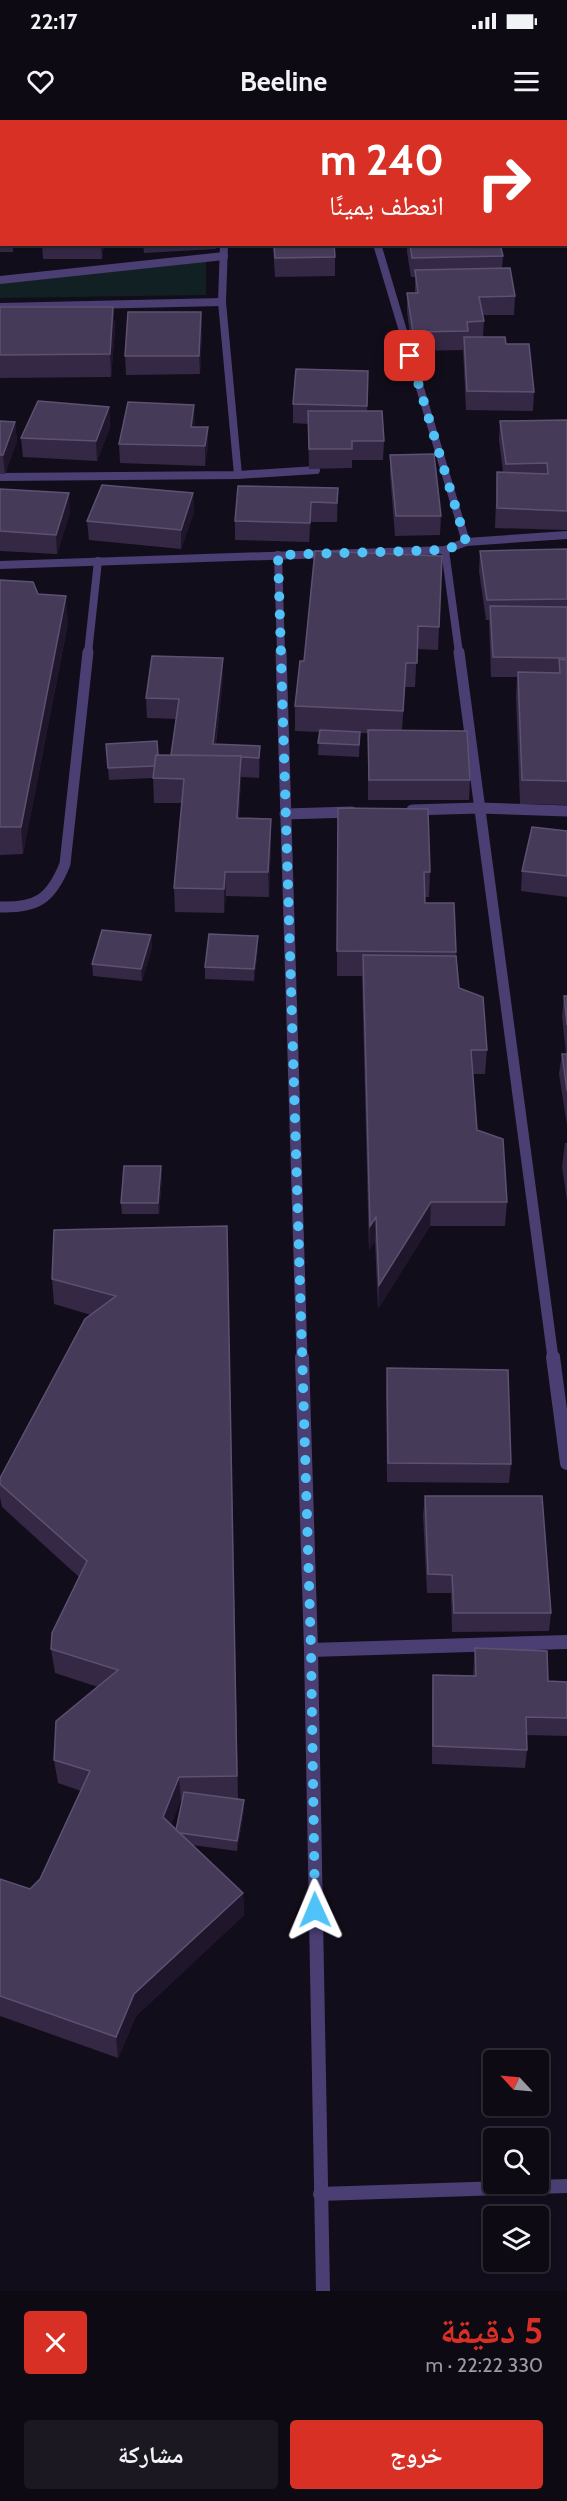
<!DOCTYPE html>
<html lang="ar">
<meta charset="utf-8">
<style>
:root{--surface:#0e0a14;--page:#1c1822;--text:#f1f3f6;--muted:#9b9aa0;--line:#2e2b34;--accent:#d93025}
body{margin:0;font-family:Cabin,"Noto Naskh Arabic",sans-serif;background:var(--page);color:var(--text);direction:rtl;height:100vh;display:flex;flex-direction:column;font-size:22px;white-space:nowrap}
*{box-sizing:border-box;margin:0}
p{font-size:20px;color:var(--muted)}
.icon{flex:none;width:33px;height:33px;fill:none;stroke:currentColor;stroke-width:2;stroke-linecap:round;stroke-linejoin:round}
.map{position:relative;height:2171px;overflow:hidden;direction:ltr}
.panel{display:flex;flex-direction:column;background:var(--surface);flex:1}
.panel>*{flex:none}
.hud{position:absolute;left:0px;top:0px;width:567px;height:126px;box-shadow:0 2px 4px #0004,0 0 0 2px var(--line);direction:rtl;background:#d93025;color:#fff;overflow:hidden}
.needle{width:39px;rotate:296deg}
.fabs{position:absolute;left:483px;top:1930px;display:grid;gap:12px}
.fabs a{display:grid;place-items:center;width:66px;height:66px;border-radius:6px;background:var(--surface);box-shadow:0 2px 4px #0004,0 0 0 2px var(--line);font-size:30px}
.pin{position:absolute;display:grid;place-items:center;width:51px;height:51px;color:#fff;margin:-26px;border-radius:12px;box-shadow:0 3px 9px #0006}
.me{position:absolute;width:66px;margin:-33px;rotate:359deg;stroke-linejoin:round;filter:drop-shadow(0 0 4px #0008)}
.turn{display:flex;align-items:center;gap:21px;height:126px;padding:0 24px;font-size:27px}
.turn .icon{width:78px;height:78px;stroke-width:2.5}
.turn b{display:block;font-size:42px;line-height:51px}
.round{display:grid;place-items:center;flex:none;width:63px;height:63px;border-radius:6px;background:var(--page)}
.headline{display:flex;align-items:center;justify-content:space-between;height:102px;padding:0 24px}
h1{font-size:36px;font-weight:700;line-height:45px;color:var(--accent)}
.primary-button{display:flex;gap:12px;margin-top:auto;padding:12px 24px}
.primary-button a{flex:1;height:69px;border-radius:6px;background:var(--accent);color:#fff;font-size:24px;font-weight:700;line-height:69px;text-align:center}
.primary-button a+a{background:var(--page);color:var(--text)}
.status{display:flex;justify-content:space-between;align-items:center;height:42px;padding:0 30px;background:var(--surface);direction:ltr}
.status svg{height:16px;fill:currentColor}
header{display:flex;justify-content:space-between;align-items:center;height:78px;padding:0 24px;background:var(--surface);font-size:27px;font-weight:700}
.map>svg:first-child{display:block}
.green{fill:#112023}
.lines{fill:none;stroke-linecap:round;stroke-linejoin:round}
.street-far2{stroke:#4b3e73;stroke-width:8}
.street-far1{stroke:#4b3e73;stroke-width:11}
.street{stroke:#4b3e73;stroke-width:14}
.wall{fill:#342845;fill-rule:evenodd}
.shaded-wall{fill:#1f162c}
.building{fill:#463a59;stroke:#5d5172;stroke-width:1.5}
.route{stroke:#4fc3f7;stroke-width:10;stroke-dasharray:0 18}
</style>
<div class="status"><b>22:17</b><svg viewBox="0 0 49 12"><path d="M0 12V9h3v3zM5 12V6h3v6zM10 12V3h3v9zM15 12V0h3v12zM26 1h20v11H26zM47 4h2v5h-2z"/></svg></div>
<header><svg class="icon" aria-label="menu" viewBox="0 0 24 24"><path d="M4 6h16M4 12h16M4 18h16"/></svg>Beeline<svg class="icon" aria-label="heart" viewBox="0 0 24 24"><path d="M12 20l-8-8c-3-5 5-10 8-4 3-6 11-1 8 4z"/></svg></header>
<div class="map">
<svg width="567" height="2171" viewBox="0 0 567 2171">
<rect width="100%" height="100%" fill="#120d1a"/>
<!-- green -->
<path class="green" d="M206 136V175L0 178V156Z"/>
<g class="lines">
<!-- street-far2 -->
<g class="street-far2">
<path d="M355 2 358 0"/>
<path d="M224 124 222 182 238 355"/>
<path d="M377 124 466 422"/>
<path d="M0 160 224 136"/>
<path d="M0 187 222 182"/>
<path d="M0 357 238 355 316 350"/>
<path d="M445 430 459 533"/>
<path d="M278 435 281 533"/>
<path d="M0 445 445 430 466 422 567 415"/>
<path d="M88 533 98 441"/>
</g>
<!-- street-far1 -->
<g class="street-far1">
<path d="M281 532 302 1238"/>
<path d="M459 532 553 1238"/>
<path d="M412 690 479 688 567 691"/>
<path d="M285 694 352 692"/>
<path d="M0 787C37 788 51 779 65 744L88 532"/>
</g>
<!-- street -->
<g class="street">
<path d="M302 1237 311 1530 323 2171"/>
<path d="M553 1237 567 1343"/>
<path d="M311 1530 567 1522"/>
<path d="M320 2074 567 2066"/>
</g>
</g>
<!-- wall -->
<g class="wall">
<path d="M88 0H328L326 2H89Z"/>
<path d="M0 81H2V124H13V132H0Z"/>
<path d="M42 124H104L102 139H43Z"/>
<path d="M143 124H216V129L144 133Z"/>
<path d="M273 124H334L335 137V156L275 157Z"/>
<path d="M407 124H500L503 136 502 148 515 176 514 195H483L484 201 483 217 506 224 534 272 533 291 466 290 463 230 412 231 407 192V173H415V157H411L407 132Z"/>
<path d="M0 187H113L115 209 111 257 0 258Z"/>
<path d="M201 192 202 211 200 254 126 255 125 236Z"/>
<path d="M368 251 367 291 384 321 383 340H352V348L309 349 308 304 293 303V284Z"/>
<path d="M194 285V307L208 326 205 346 120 343 119 324Z"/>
<path d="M109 287 110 307 97 341 23 337 21 318Z"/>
<path d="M567 300V410L495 408 497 352H503L499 320 500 301Z"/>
<path d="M0 301 15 302 17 321 5 354H0Z"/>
<path d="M390 335 441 396 440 415 395 416 390 354Z"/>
<path d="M338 368 337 402H311L309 422 235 420V401Z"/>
<path d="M0 369 70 392 57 434 0 431Z"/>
<path d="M193 373 194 392 181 429 89 420 87 401Z"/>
<path d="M567 429V685L520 684 516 576 517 557H491L489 500H486L479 451 480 431Z"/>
<path d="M442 436 438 530 417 529 415 567H405L402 610 470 660 469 680H368V613H360L359 637 318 635 319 612 295 611V586L304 541Z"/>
<path d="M0 460 38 474 68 503 23 734 0 735Z"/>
<path d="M223 538V558L216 624 260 626 259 658 241 657 239 698 271 723 269 777 226 776 224 793 175 792 174 768 182 683H154L153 658 109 660 106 624 158 635H171L176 599 147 598 146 578Z"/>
<path d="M567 711V777L521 771 522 751Z"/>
<path d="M337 712 430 752 429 777H425V783L456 832 459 868 487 930 485 954H473L477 1010 507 1082 505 1106H430L378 1189 375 1121 369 1130 362 856H337Z"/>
<path d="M151 815 152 827 142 861 93 856 92 844Z"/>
<path d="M258 828 254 861 205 859V847Z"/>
<path d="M564 876H567V1005L559 954 562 934H566L562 896Z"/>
<path d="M565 1023H567V1080L562 1047Z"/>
<path d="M161 1046 162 1058 159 1094H122L121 1083Z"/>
<path d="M227 1106 238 1679H234L244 1691 237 1731 192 1725 243 1773 244 1795 136 1896 118 1938 0 1896V1759L30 1769 40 1759 81 1671 58 1663 54 1640 98 1567 55 1553 51 1529 79 1457 2 1387 0 1377V1358L91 1195 54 1184 52 1159ZM181 1680H182L176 1710 171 1704Z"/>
<path d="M387 1248 511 1344 509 1363 387 1362 386 1268Z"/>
<path d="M425 1376 551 1493 549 1511 452 1512 451 1473H427L423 1395Z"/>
<path d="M475 1528 548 1561 567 1562V1616L527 1615V1630L525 1648 432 1644V1573L433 1555 473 1556Z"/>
</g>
<!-- shaded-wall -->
<g class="shaded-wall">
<path d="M298 0H328L326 2H296Z"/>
<path d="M2 13V39L0 40V14Z"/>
<path d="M101 124H104L102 139Z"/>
<path d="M113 187 115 209 111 257 110 234Z"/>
<path d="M201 192 202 211 200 254 199 236Z"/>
<path d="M194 285 195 304 191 326V307Z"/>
<path d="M109 287 110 307 97 341 96 321Z"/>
<path d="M15 302 17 321 5 354 3 335Z"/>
<path d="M208 307V326L205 346V326Z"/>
<path d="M69 373 70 392 57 434 56 415Z"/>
<path d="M193 373 194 392 181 429V410Z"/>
<path d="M311 382V402L309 422 310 403Z"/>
<path d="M66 476 68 503 23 734 21 707Z"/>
<path d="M223 538V558L214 636 213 624Z"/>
<path d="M260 626V646L259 658V638Z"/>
<path d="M241 636V660L237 722V698Z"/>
<path d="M271 699V723L269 777 268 752Z"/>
<path d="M225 752 226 776 224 793V769Z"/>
<path d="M151 815 152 827 142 861 141 849Z"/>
<path d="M258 816V828L254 861V849Z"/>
<path d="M161 1046 162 1058 159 1094 158 1083Z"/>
<path d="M431 1082 430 1106 378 1189 379 1165Z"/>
<path d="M376 1097 375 1121 369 1130 370 1106Z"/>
<path d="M179 1657 181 1680 165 1720 163 1697Z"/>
<path d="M244 1680V1691L237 1731V1721Z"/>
<path d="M243 1773 244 1795 136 1896 118 1938 116 1917 134 1874Z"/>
</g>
<!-- building -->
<g class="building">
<path d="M0 0H21L18 2H2V13L0 14Z"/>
<path d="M121 0H298L293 2H126Z"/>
<rect x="0" y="81" width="2" height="29"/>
<path d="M274 124H334L335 137 275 138Z"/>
<path d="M410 124H500L503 136 412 138Z"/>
<path d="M510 148 515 176 479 177 484 201 467 202 468 211 413 212 407 173H418L415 150Z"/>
<path d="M0 187H113L110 234 0 235Z"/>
<path d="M128 192H201L199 236H125Z"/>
<path d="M464 217H505L506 224H529L534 272 467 271Z"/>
<path d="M296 249 368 251 367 286 293 284Z"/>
<path d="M38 281 109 287 96 321 21 318Z"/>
<path d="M128 282 194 285 191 307H208L205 326 119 324Z"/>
<path d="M308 291H382L384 321H352V329H309Z"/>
<path d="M567 300V391L497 388V352L548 354 547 343 506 344 500 301Z"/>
<path d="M0 301 15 302 3 335H0Z"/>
<path d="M434 334 441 396H396L390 335Z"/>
<path d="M102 365 193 373 181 410 87 401Z"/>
<path d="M238 366 338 368 337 383 311 382 310 403 235 401Z"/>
<path d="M0 369 69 373 56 415 0 411Z"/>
<path d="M567 429V479L487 480 480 431Z"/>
<path d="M315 431 442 436 439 507 418 506 417 543H406L403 591 295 586 300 541H304Z"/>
<path d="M0 460 33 462 38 474 66 476 21 707H0Z"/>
<path d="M490 486 567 487V538L493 537Z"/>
<path d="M152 536 223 538 213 624 260 626 259 638 241 637V636L171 635 179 579 146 578Z"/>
<path d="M559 539 567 540V661L522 660 518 552 560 553Z"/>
<path d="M320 610 360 612 359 625 318 623Z"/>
<path d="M368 610 467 611 470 660H369Z"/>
<path d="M157 621 158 635H156L154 646 108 648 106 624Z"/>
<path d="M156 635 241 636 237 698 271 699 268 752H225L224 769 174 768 184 659 153 658Z"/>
<path d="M338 688 428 689 430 752H424L425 783H454L456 832 337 831Z"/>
<path d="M532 707 567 711V756L522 751Z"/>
<path d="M102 810 151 815 141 849 92 844Z"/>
<path d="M209 814 258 816 254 849 205 847Z"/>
<path d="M363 835 456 836 459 868 483 877 487 930H471L477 1010 503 1019 507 1082H431L379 1165 376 1097 370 1106Z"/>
<path d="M564 876H567V905Z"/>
<path d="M562 934H567V971Z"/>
<path d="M124 1046H161L158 1083H121Z"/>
<path d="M227 1106 237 1656 179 1657 163 1697 243 1773 134 1874 116 1917 0 1876V1759L30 1769 40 1759 90 1651 54 1640 56 1601 118 1550 51 1529 52 1513 87 1441 0 1364V1358L85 1199 116 1176 52 1159 54 1110Z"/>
<path d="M387 1248 508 1250 511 1344 388 1343Z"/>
<path d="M425 1376H542L551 1493H454L452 1455 428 1454Z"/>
<path d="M475 1528 547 1531 548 1561 567 1562V1598L526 1597 527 1630 433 1626V1555L476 1556Z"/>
<path d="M184 1672 244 1680 237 1721 180 1713 176 1710Z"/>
</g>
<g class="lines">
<!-- route -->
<path class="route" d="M315 1790 311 1530 278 435 445 430 466 422 410 236"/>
</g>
</svg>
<div class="fabs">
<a><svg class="needle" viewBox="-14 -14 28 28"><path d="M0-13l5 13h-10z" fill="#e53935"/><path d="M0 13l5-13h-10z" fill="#9b9aa0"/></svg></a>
<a><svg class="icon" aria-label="search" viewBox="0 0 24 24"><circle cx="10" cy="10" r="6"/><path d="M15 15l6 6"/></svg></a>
<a><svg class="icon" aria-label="layers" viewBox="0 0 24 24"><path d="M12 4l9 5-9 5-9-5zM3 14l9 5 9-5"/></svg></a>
</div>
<div class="pin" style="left:410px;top:236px;background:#d93025"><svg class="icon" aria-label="arrive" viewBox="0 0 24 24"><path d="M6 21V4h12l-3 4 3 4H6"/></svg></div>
<svg class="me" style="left:315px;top:1790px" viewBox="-20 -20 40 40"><path d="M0-17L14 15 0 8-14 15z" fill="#4fc3f7" stroke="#fff" stroke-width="4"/></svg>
<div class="hud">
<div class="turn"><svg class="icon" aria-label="right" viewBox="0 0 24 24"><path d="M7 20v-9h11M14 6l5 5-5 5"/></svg><div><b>240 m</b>انعطف يمينًا</div></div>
</div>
</div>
<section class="panel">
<div class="headline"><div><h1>5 دقيقة</h1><p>330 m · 22:22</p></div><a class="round" style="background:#d93025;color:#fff"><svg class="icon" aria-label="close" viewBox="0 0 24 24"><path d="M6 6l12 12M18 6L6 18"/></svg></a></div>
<div class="primary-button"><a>خروج</a><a>مشاركة</a></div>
</section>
